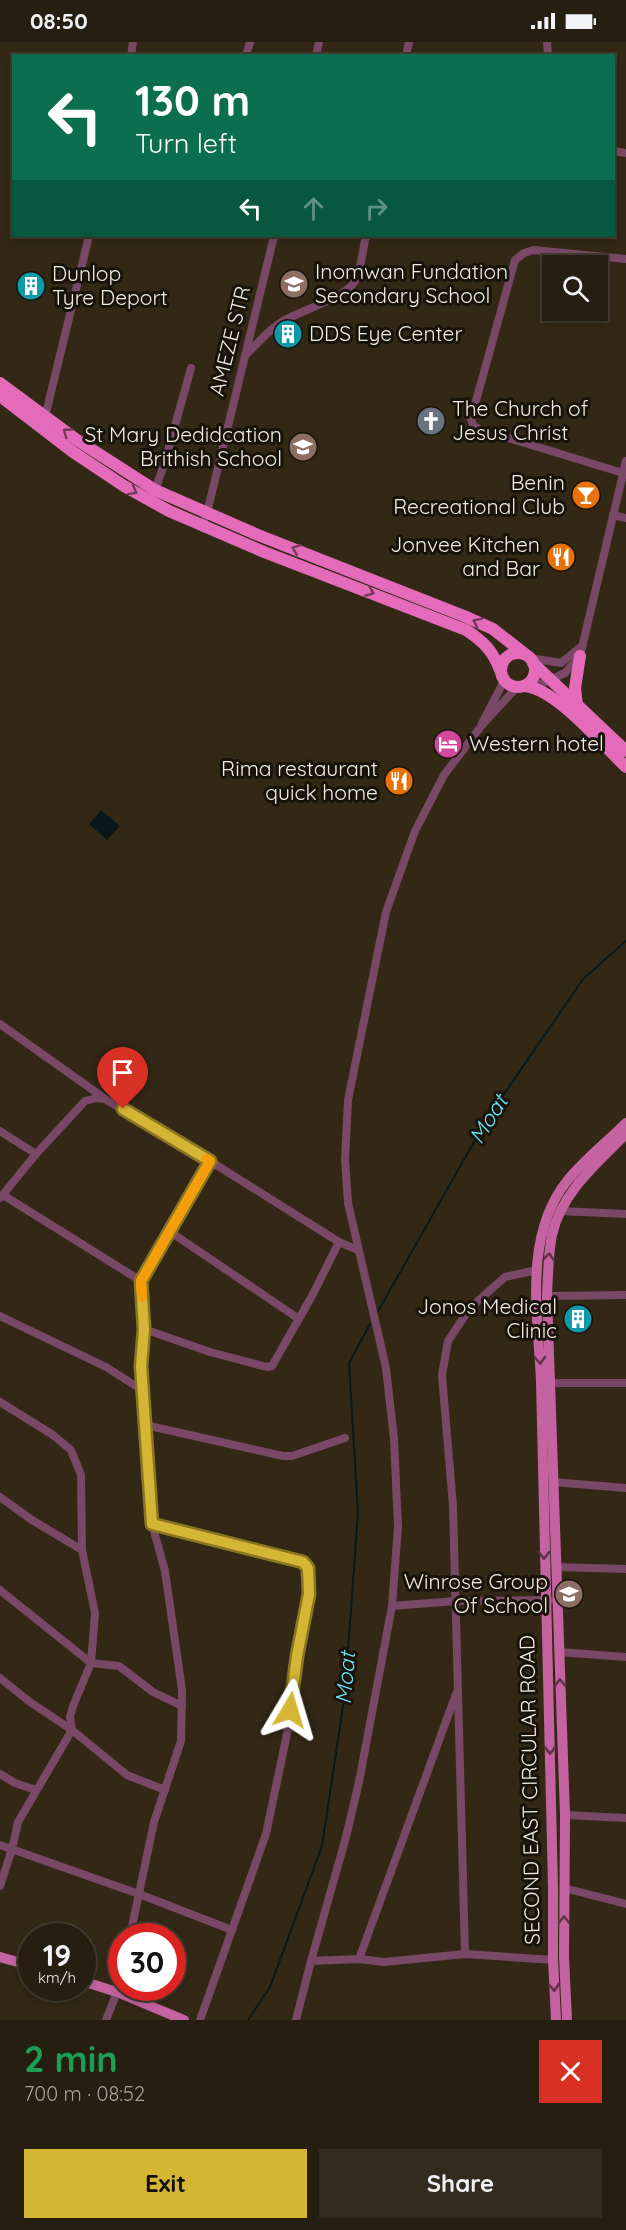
<!DOCTYPE html>
<meta charset="utf-8">
<style>
:root{--surface:#261e10;--page:#322b1e;--text:#f1f3f6;--muted:#a4a29f;--line:#423c30;--accent:#d5b534}
body{margin:0;font-family:Quicksand,sans-serif;background:var(--page);color:var(--text);height:100vh;display:flex;flex-direction:column;font-size:22px;white-space:nowrap}
*{box-sizing:border-box;margin:0}
p{font-size:20px;color:var(--muted)}
.icon{flex:none;width:33px;height:33px;fill:none;stroke:currentColor;stroke-width:2;stroke-linecap:round;stroke-linejoin:round}
.map{position:relative;height:1978px;overflow:hidden}
.details{display:flex;flex-direction:column;background:var(--surface);flex:1}
.details>*{flex:none}
.banner{position:absolute;left:12px;top:12px;width:603px;height:183px;border-radius:0px;box-shadow:0 3px 9px #0003,0 0 0 2px var(--line);background:#0b6e4f;color:#fff;overflow:hidden}
.fabs{position:absolute;left:542px;top:213px;display:grid;gap:12px}
.fabs a{display:grid;place-items:center;width:66px;height:66px;border-radius:0px;background:var(--surface);box-shadow:0 3px 9px #0003,0 0 0 2px var(--line);font-size:30px}
.speed{position:absolute;left:18px;top:1881px;display:flex;gap:12px;font-size:30px;font-weight:700;text-align:center}
.speed>*{display:grid;place-content:center;width:78px;height:78px;border-radius:50%;background:var(--surface);box-shadow:0 3px 9px #0003,0 0 0 2px var(--line);line-height:1}
.speed small{font-size:15px;font-weight:400}
.speed .limit{border:9px solid #d22;background:#fff;color:#111}
.pin{position:absolute;display:grid;place-items:center;width:51px;height:51px;color:#fff;margin:-62px -26px;border-radius:50% 50% 50% 0;rotate:-45deg;box-shadow:0 0 6px #0007}
.pin .icon{rotate:45deg}
.me{position:absolute;width:66px;margin:-33px;rotate:7deg;stroke-linejoin:round;filter:drop-shadow(0 0 4px #0008)}
.turn{display:flex;align-items:center;gap:21px;height:126px;padding:0 24px;font-size:27px}
.turn .icon{width:78px;height:78px;stroke-width:2.5}
.turn b{display:block;font-size:42px;line-height:51px}
.lanes{display:flex;align-items:center;height:57px;padding:0 24px;background:#0003;justify-content:center;gap:30px;direction:ltr}
.lanes .off{opacity:.35}
.round{display:grid;place-items:center;flex:none;width:63px;height:63px;border-radius:0px;background:var(--page)}
.head{display:flex;align-items:center;justify-content:space-between;height:102px;padding:0 24px}
h1{font-size:36px;font-weight:800;line-height:45px;color:#1e9e55}
.primary-button{display:flex;gap:12px;margin-top:auto;padding:12px 24px}
.primary-button a{flex:1;height:69px;border-radius:0px;background:var(--accent);color:#111;font-size:24px;font-weight:800;line-height:69px;text-align:center}
.primary-button a+a{background:var(--page);color:var(--text)}
.status{display:flex;justify-content:space-between;align-items:center;height:42px;padding:0 30px;background:var(--surface);direction:ltr}
.status svg{height:16px;fill:currentColor}
.map>svg:first-child{display:block}
.water{fill:#09191b}
.lines{fill:none;stroke-linecap:round;stroke-linejoin:round}
.stream{stroke:#09191b;stroke-width:2}
.minor{stroke:#794866;stroke-width:8}
.major{stroke:#c562a2;stroke-width:10}
.highway{stroke:#e36bb9;stroke-width:12}
.oneway{stroke:#733a59}
.oneway2{stroke:#5d3247}
.route-casing{stroke:#8a7622;stroke-width:15}
.route{stroke:#d5b534;stroke-width:10}
.slow{stroke:#f59e0b;stroke-width:10}
.labels{text-anchor:middle;stroke-width:6;stroke-linejoin:round;paint-order:stroke}
.poi-label{font-size:21px;fill:#f2ebe0;stroke:#17120a;text-anchor:end}
.street-label{font-size:21px;fill:#f2ebe0;stroke:#17120a}
.water-label{font-size:22px;font-style:italic;fill:#6ae9fa;stroke:#17120a}
</style>
<div class="status"><b>08:50</b><svg viewBox="0 0 49 12"><path d="M0 12V9h3v3zM5 12V6h3v6zM10 12V3h3v9zM15 12V0h3v12zM26 1h20v11H26zM47 4h2v5h-2z"/></svg></div>
<div class="map">
<svg width="626" height="1978" viewBox="0 0 626 1978">
<rect width="100%" height="100%" fill="#332816"/>
<!-- water -->
<path class="water" d="M101 768 120 784 107 798 89 782Z"/>
<g class="lines">
<!-- stream -->
<g class="stream">
<path d="M377 1271 487 1077 583 937 626 899"/>
<path d="M248 1978 270 1945 322 1804 345 1651 358 1471 349 1321 370 1282"/>
</g>
<!-- minor -->
<g class="minor">
<path d="M547 0 548 14"/>
<path d="M131 14 133 0"/>
<path d="M246 14 250 0"/>
<path d="M316 14 319 0"/>
<path d="M406 14 409 0"/>
<path d="M614 109 626 111"/>
<path d="M245 314C257 302 268 288 283 279 300 269 347 255 355 239 361 228 363 206 366 194"/>
<path d="M45 375 89 194"/>
<path d="M623 431 479 387 473 383 471 377 515 218 524 211 534 208 626 217"/>
<path d="M154 452 166 416 191 326"/>
<path d="M613 473 626 476"/>
<path d="M202 483 207 471 274 194"/>
<path d="M530 616 561 621 583 603"/>
<path d="M534 645 565 631 580 614 626 419"/>
<path d="M482 681 504 639"/>
<path d="M0 982 104 1056"/>
<path d="M0 1089 36 1112"/>
<path d="M3 1153 141 1239"/>
<path d="M0 1156 36 1112 85 1059 96 1056 105 1057 210 1119 339 1200 358 1208"/>
<path d="M560 1169 626 1172"/>
<path d="M169 1189 299 1277"/>
<path d="M547 1254 626 1253"/>
<path d="M0 1274 106 1325 142 1348"/>
<path d="M144 1287 210 1310 267 1325 272 1324 313 1252 339 1200"/>
<path d="M551 1341H626"/>
<path d="M0 1360 53 1393 71 1408 81 1433 82 1508 95 1571 91 1621 73 1664 70 1675 72 1688 18 1780 12 1807 0 1844"/>
<path d="M145 1383 283 1414H292L345 1396"/>
<path d="M553 1440 626 1446"/>
<path d="M0 1455 32 1478 82 1508"/>
<path d="M152 1482 303 1520 308 1526 309 1552 297 1614 288 1687 266 1792 200 1978"/>
<path d="M556 1525 626 1527"/>
<path d="M0 1548 91 1621 119 1624 153 1650 182 1664"/>
<path d="M392 1564 456 1559 549 1558"/>
<path d="M559 1610 626 1615"/>
<path d="M0 1636 30 1660 72 1688 127 1733 165 1748"/>
<path d="M0 1732 15 1741 36 1748"/>
<path d="M565 1773 626 1776"/>
<path d="M0 1803 139 1852 232 1888"/>
<path d="M564 1846 626 1862"/>
<path d="M130 1894 154 1780 181 1699 182 1648 165 1529 152 1482 141 1324 144 1287 141 1239 210 1119"/>
<path d="M465 1912 453 1464 442 1333 448 1299 470 1266 505 1235 537 1228"/>
<path d="M359 1917 456 1652"/>
<path d="M311 1919 359 1917 384 1920 465 1912 553 1918"/>
<path d="M106 1978 117 1950 122 1930"/>
<path d="M296 1978 311 1919 346 1795 359 1740 392 1564 398 1485 394 1397 386 1326 348 1161 345 1117 348 1058 386 870 415 789 444 733 482 683 517 645"/>
</g>
<!-- major -->
<g class="major">
<path d="M0 1915 32 1924"/>
<path d="M82 1939 117 1950 184 1978"/>
<path d="M556 1978 553 1918V1845L541 1339C538 1274 523 1194 567 1139 584 1118 607 1100 626 1081"/>
<path d="M567 1978 564 1915 565 1773 547 1254C548 1234 548 1213 552 1193 561 1151 597 1121 626 1092"/>
</g>
<!-- highway -->
<g class="highway">
<path d="M0 341 77 398 155 448 258 493 464 574 493 587 525 612"/>
<path d="M0 354 73 410 124 444 169 469 264 510 466 588C483 599 493 609 500 628"/>
<circle cx="518" cy="628" r="17"/>
<path d="M533 621 626 709"/>
<path d="M525 644C556 647 602 702 626 725"/>
<path d="M577 663 575 646 580 614"/>
</g>
</g>
<!-- one-way arrows -->
<defs><path id="oneway-chevron" d="M-2-3.5L2.5 0L-2 3.5" fill="none" stroke-width="1.6" stroke-linecap="round" stroke-linejoin="round" transform="scale(1.5)"/></defs>
<g class="oneway">
<use href="#oneway-chevron" transform="translate(67 390) rotate(-144)"/>
<use href="#oneway-chevron" transform="translate(133 449) rotate(29)"/>
<use href="#oneway-chevron" transform="translate(296 507) rotate(-159)"/>
<use href="#oneway-chevron" transform="translate(370 550) rotate(22)"/>
<use href="#oneway-chevron" transform="translate(477 580) rotate(-154)"/>
</g>
<g class="oneway2">
<use href="#oneway-chevron" transform="translate(549 1215) rotate(-84)"/>
<use href="#oneway-chevron" transform="translate(540 1318) rotate(87)"/>
<use href="#oneway-chevron" transform="translate(544 1513) rotate(90)"/>
<use href="#oneway-chevron" transform="translate(560 1641) rotate(-92)"/>
<use href="#oneway-chevron" transform="translate(550 1708) rotate(89)"/>
<use href="#oneway-chevron" transform="translate(564 1878) rotate(-90)"/>
<use href="#oneway-chevron" transform="translate(554 1945) rotate(87)"/>
</g>
<g class="lines">
<!-- route casing -->
<g class="route-casing">
<path id="route" d="M123 1067 210 1119 141 1239 144 1287 141 1324 152 1482 303 1520 308 1526 309 1552 297 1614 290 1668"/>
</g>
<!-- route -->
<use href="#route" class="route"/>
<!-- slow -->
<path class="slow" d="M142 1255 141 1239 210 1119 207 1117"/>
</g>
<!-- icons -->
<defs>
<g id="school-disc" transform="scale(1.5)"><circle r="9.5" fill="#8d6e63" stroke="#17120a"/><path d="M0-5L7-2L0 1L-7-2ZM-4 1L0 2.5L4 1V4Q0 6-4 4Z" fill="#fff"/></g>
<g id="building-disc" transform="scale(1.5)"><circle r="9.5" fill="#0f9aa8" stroke="#17120a"/><path d="M-4-6H4V6H1V3H-1V6H-4ZM-2.5-4.3h1.7v1.8h-1.7ZM.8-4.3h1.7v1.8H.8ZM-2.5-1h1.7V.8h-1.7ZM.8-1h1.7V.8H.8Z" fill="#fff"/></g>
<g id="church-disc" transform="scale(1.5)"><circle r="9.5" fill="#6b7280" stroke="#17120a"/><path d="M-1.2-6h2.4v3.5h3.3v2.4h-3.3V6h-2.4V-.1h-3.3v-2.4h3.3Z" fill="#fff"/></g>
<g id="bar-disc" transform="scale(1.5)"><circle r="9.5" fill="#e8710a" stroke="#17120a"/><path d="M-6-5H6L.8 .8V4.5H3.5V6h-7V4.5H-.8V.8Z" fill="#fff"/></g>
<g id="restaurant-disc" transform="scale(1.5)"><circle r="9.5" fill="#e8710a" stroke="#17120a"/><path d="M-5-6h1v4h1v-4h1v4h1v-4h1v5L-1.5 .5V6h-2V.5L-5-1ZM5-6V6H3V1.5H1.5Q1.5-4 5-6Z" fill="#fff"/></g>
<g id="hotel-disc" transform="scale(1.5)"><circle r="9.5" fill="#d1479c" stroke="#17120a"/><path d="M-6-4.5h1.5V1H6V5H4.5V3h-9V5H-6ZM-4 0a1.8 1.8 0 1 1 3.6 0ZM.5 0V-2.5h3Q6-2.5 6 0Z" fill="#fff"/></g>
</defs>
<g fill-rule="evenodd">
<use href="#school-disc" x="294" y="242"/>
<use href="#building-disc" x="31" y="244"/>
<use href="#building-disc" x="288" y="292"/>
<use href="#church-disc" x="431" y="379"/>
<use href="#school-disc" x="303" y="405"/>
<use href="#bar-disc" x="586" y="453"/>
<use href="#restaurant-disc" x="561" y="515"/>
<use href="#hotel-disc" x="448" y="702"/>
<use href="#restaurant-disc" x="399" y="739"/>
<use href="#building-disc" x="578" y="1277"/>
<use href="#school-disc" x="569" y="1552"/>
</g>
<g class="labels">
<!-- poi labels -->
<g class="poi-label">
<text x="315" y="237" text-anchor="start">Inomwan Fundation<tspan x="315" dy="24">Secondary School</tspan></text>
<text x="52" y="239" text-anchor="start">Dunlop<tspan x="52" dy="24">Tyre Deport</tspan></text>
<text x="309" y="299" text-anchor="start">DDS Eye Center</text>
<text x="452" y="374" text-anchor="start">The Church of<tspan x="452" dy="24">Jesus Christ</tspan></text>
<text x="282" y="400">St Mary Dedidcation<tspan x="282" dy="24">Brithish School</tspan></text>
<text x="565" y="448">Benin<tspan x="565" dy="24">Recreational Club</tspan></text>
<text x="540" y="510">Jonvee Kitchen<tspan x="540" dy="24">and Bar</tspan></text>
<text x="469" y="709" text-anchor="start">Western hotel</text>
<text x="378" y="734">Rima restaurant<tspan x="378" dy="24">quick home</tspan></text>
<text x="557" y="1272">Jonos Medical<tspan x="557" dy="24">Clinic</tspan></text>
<text x="548" y="1547">Winrose Group<tspan x="548" dy="24">Of School</tspan></text>
</g>
<!-- street labels -->
<g class="street-label">
<text transform="translate(230 299) rotate(-76)" y="7">AMEZE STR</text>
<text transform="translate(530 1748) rotate(-91)" y="7">SECOND EAST CIRCULAR ROAD</text>
</g>
<!-- water labels -->
<g class="water-label">
<text transform="translate(488 1077) rotate(-58)" y="8">Moat</text>
<text transform="translate(345 1636) rotate(-85)" y="8">Moat</text>
</g>
</g>
</svg>
<div class="fabs">
<a><svg class="icon" aria-label="search" viewBox="0 0 24 24"><circle cx="10" cy="10" r="6"/><path d="M15 15l6 6"/></svg></a>
</div>
<div class="speed"><div>19<small>km/h</small></div><div class="limit">30</div></div>
<div class="pin" style="left:123px;top:1067px;background:#d93025"><svg class="icon" aria-label="arrive" viewBox="0 0 24 24"><path d="M6 21V4h12l-3 4 3 4H6"/></svg></div>
<svg class="me" style="left:290px;top:1668px" viewBox="-20 -20 40 40"><path d="M0-17L14 15 0 8-14 15z" fill="#d5b534" stroke="#fff" stroke-width="4"/></svg>
<div class="banner">
<div class="turn"><svg class="icon" aria-label="left" viewBox="0 0 24 24"><path d="M17 20v-9H6M10 6l-5 5 5 5"/></svg><div><b>130 m</b>Turn left</div></div>
<div class="lanes"><svg class="icon" aria-label="left" viewBox="0 0 24 24"><path d="M17 20v-9H6M10 6l-5 5 5 5"/></svg><svg class="icon off" aria-label="ahead" viewBox="0 0 24 24"><path d="M12 20V5M6 11l6-6 6 6"/></svg><svg class="icon off" aria-label="right" viewBox="0 0 24 24"><path d="M7 20v-9h11M14 6l5 5-5 5"/></svg></div>
</div>
</div>
<section class="details">
<div class="head"><div><h1>2 min</h1><p>700 m · 08:52</p></div><a class="round" style="background:#d93025;color:#fff"><svg class="icon" aria-label="close" viewBox="0 0 24 24"><path d="M6 6l12 12M18 6L6 18"/></svg></a></div>
<div class="primary-button"><a>Exit</a><a>Share</a></div>
</section>
